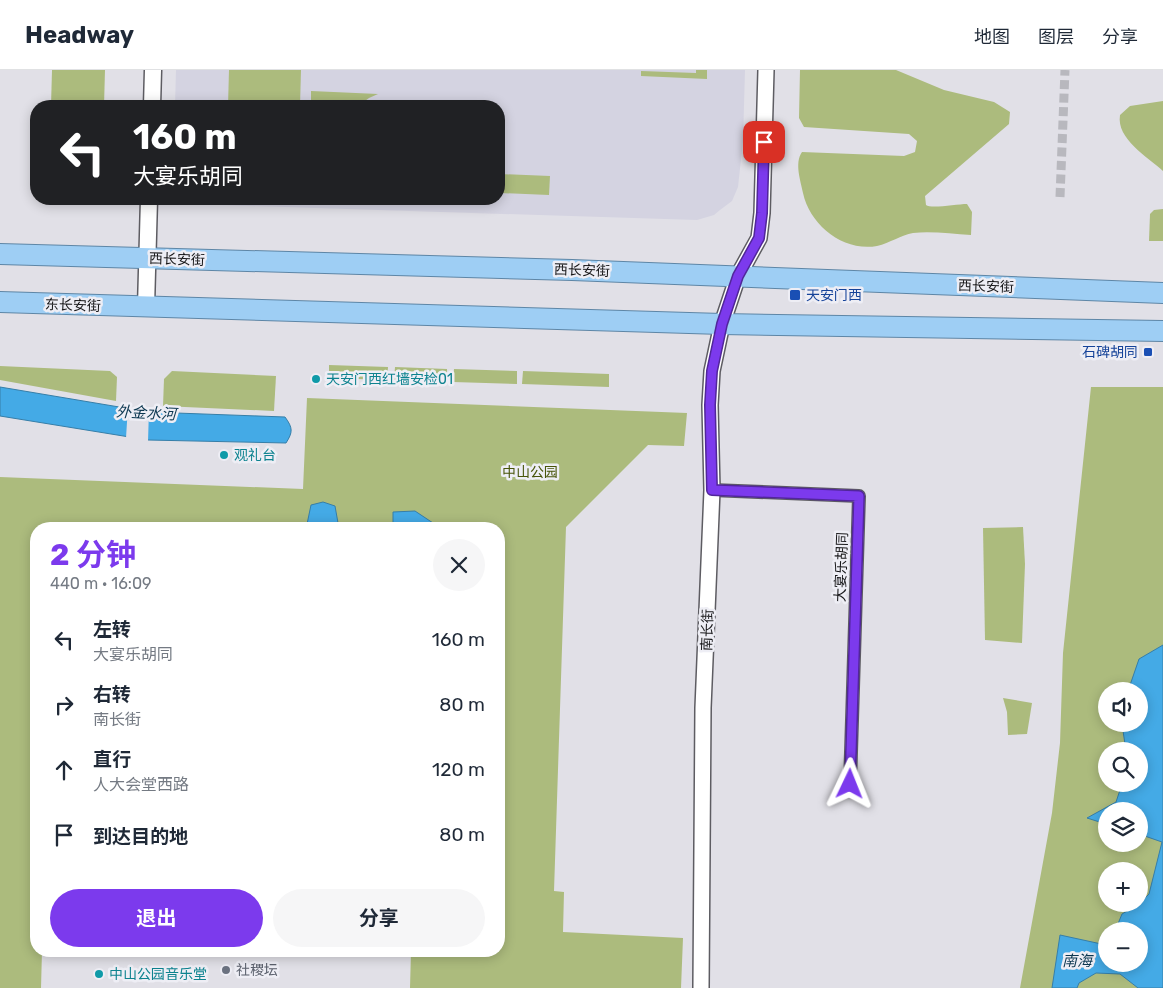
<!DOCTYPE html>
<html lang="zh">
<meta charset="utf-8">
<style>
:root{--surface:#fff;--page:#f6f6f7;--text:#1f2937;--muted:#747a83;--line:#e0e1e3;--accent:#7c3aed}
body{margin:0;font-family:Rubik,"Noto Sans SC",sans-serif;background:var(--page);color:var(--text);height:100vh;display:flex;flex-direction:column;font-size:19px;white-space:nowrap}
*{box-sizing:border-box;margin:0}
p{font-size:16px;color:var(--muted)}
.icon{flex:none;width:28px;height:28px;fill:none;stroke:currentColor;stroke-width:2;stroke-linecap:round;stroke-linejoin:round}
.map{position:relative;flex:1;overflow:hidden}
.drawer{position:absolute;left:30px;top:452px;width:475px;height:435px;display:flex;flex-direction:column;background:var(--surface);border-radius:20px;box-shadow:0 2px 12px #0003}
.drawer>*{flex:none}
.top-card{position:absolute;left:30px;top:30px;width:475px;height:105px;border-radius:20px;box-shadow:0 2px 12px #0003;background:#202124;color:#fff;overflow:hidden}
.fabs{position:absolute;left:1098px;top:612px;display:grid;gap:10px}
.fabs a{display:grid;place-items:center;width:50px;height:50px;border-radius:50%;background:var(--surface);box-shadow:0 2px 12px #0003;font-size:25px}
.pin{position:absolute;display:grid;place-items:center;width:42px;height:42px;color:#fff;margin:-21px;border-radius:10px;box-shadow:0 2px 8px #0006}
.me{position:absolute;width:55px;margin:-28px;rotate:2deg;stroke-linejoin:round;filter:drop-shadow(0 0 4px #0008)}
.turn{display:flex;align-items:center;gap:18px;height:105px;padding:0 20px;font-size:22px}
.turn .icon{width:65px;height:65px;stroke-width:2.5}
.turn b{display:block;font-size:35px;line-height:42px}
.round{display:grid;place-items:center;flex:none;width:52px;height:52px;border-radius:26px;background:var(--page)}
.overview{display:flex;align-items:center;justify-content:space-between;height:85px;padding:0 20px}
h1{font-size:30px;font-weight:700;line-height:38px;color:var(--accent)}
.cta{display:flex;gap:10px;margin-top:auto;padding:10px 20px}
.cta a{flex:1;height:58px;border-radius:30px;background:var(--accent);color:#fff;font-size:20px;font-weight:700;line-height:58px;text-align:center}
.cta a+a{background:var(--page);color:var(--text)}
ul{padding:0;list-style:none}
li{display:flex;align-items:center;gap:15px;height:65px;padding:0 20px}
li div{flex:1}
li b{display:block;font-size:19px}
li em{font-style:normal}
header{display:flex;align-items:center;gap:30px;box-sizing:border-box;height:70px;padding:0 25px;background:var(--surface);border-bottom:1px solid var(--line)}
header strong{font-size:24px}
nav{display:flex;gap:28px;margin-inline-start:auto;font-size:18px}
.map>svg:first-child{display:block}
.built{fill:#d4d3e1}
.green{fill:#acbb7d;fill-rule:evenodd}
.water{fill:#44aae6;stroke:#367ea8}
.pier{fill:#e1e0e7}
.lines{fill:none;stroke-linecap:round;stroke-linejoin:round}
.pedestrian-tunnel{stroke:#b8b8be;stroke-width:9;stroke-dasharray:9 4.5;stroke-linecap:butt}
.minor-casing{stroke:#5d5c62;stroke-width:14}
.tertiary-casing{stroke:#5d5c62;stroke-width:18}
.secondary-casing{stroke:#5d5c62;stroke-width:19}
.trunk-casing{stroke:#5e86a6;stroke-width:22}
.minor{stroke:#fff;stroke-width:11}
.tertiary{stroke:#fff;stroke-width:15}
.secondary{stroke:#fff;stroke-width:16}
.trunk{stroke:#9ecef4;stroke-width:20}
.route-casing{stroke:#51269a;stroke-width:12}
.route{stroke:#7c3aed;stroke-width:9}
.transit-dot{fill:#1a4fb4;stroke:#eeeef5;stroke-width:2}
.culture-dot{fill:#0f9aa8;stroke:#eeeef5;stroke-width:2}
.worship-dot{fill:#6b7280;stroke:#eeeef5;stroke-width:2}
.labels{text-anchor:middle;stroke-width:5;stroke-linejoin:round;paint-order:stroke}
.street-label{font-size:14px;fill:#161618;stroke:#eeeef5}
.transit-label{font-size:14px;fill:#164399;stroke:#eeeef5;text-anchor:start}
.culture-label{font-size:14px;fill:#0d838f;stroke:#eeeef5;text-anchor:start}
.park-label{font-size:14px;fill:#48550a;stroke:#eeeef5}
.worship-label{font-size:14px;fill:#5b616d;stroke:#eeeef5;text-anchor:start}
.water-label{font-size:15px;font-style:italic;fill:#0c3750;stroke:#eeeef5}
</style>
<header>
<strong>Headway</strong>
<nav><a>地图</a><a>图层</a><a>分享</a></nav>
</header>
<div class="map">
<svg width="1163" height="918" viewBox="0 0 1163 918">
<rect width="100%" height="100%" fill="#e1e0e7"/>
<!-- built -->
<path class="built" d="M176 0H745L743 71 738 117 732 131 720 140 714 145 697 150 219 135 198 131 195 129H499V36H175Z"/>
<!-- green -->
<g class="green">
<path d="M52 0H105L104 36H51Z"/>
<path d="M229 0H301L300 36H228Z"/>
<path d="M696 0H707V9L641 6V1L696 3Z"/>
<path d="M800 0H896L944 20 994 32 1010 42 1009 54 925 126 926 135C931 139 957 134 967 134L972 142 971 165C952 164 932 161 913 163 901 165 890 173 877 176 843 182 810 155 803 123 801 112 794 93 802 82L904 86 915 82 917 71 909 64 804 57 799 48Z"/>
<path d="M311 21 378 24 369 28 358 36H311Z"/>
<path d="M1163 31V101C1148 87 1116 69 1120 45L1130 36Z"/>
<path d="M499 104 550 106 549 125 499 123Z"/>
<path d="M1163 139V171H1149L1150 144 1154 140Z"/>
<path d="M329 295 388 297 387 310 329 308Z"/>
<path d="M0 296 110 301 117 307 116 331 0 310Z"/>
<path d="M395 297 447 299V312L394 310Z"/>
<path d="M454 299 517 301V314L453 312Z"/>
<path d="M172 301 276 306 274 341 163 336 164 309Z"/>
<path d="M523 301 609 304V317L522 314Z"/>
<path d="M1091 317H1163V918H1020L1052 743 1060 673 1063 583ZM1106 621H1139V654H1106ZM1106 681H1139V714H1106ZM1106 741H1139V774H1106ZM1106 801H1139V834H1106ZM1106 861H1139V894H1106Z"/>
<path d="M307 328 687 343 684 376 648 375 566 457 554 821 564 822 563 862 683 868 681 918H410L411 881H499V459H36V881H42L41 918H0V407L303 419Z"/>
<path d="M1023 457 1025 494 1022 573 985 570 983 458Z"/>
<path d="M1003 628 1032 633 1027 664 1008 665 1007 642Z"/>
</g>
<!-- water -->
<g class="water">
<path d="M0 317 149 342 285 347C293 358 293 362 286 373L148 370 0 346Z"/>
<path d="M323 432 335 436 338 453 341 459H306L311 435Z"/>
<path d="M415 441 442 459H393V442Z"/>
<path d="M1163 575V918H1138L1120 904 1096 903 1079 913 1077 918H1052L1060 865 1106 875V894H1139V861H1115L1122 844 1139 834 1149 824 1162 772 1139 764V741H1106V754L1087 748 1116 732 1122 714H1139V681H1126L1122 654H1139V621H1128L1139 589Z"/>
</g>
<!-- pier -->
<path class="pier" d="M128 336 149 339 148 372 126 368Z"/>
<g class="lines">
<!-- pedestrian-tunnel -->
<path class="pedestrian-tunnel" d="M1060 127 1065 0"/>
<!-- minor casing -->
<g class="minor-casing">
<path id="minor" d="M712 420 859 426 850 714"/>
</g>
<!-- tertiary casing -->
<g class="tertiary-casing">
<path id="tertiary" d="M701 918 703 638 712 420 710 335 712 301 722 254 738 206 759 168 762 143 766 0"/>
</g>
<!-- secondary casing -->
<g class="secondary-casing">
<g id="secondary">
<path d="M152 36 153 0"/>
<path d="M146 237 149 129"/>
</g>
</g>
<!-- trunk casing -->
<g class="trunk-casing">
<g id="trunk">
<path d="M0 184 572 200 1163 223"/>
<path d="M0 232 722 254 1163 261"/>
</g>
</g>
<!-- minor -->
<use href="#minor" class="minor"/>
<!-- tertiary -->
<use href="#tertiary" class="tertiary"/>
<!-- secondary -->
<use href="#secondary" class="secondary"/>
<!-- trunk -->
<use href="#trunk" class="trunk"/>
</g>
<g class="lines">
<!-- route casing -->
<g class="route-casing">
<path id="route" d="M764 72 762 143 759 168 738 206 722 254 712 301 710 335 712 420 859 426 850 714"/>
</g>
<!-- route -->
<use href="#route" class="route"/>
</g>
<!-- markers -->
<g class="transit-dot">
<rect x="789" y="219" width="12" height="12" rx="2.5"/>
<rect x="1143" y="277" width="10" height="10" rx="2.5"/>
</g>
<g class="culture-dot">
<circle cx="316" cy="309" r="5"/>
<circle cx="224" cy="385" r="5"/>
<circle cx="99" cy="904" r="5"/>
</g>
<circle class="worship-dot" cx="226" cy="900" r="5"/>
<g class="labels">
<!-- street labels -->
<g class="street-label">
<text transform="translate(177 189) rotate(2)" y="5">西长安街</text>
<text transform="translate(582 200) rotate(2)" y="5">西长安街</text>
<text transform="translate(986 216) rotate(2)" y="5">西长安街</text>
<text transform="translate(73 235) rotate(2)" y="5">东长安街</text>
<text transform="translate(841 497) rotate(-88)" y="5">大宴乐胡同</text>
<text transform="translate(707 560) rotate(-88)" y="5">南长街</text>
</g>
<!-- transit labels -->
<g class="transit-label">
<text x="806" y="230">天安门西</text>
<text x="1138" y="287" text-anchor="end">石碑胡同</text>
</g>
<!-- culture labels -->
<g class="culture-label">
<text x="326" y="314">天安门西红墙安检01</text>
<text x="234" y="390">观礼台</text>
<text x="109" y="909">中山公园音乐堂</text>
</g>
<!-- park labels -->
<g class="park-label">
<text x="530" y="407">中山公园</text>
</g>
<!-- worship labels -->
<g class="worship-label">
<text x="236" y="905">社稷坛</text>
</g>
<!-- water labels -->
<g class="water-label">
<text transform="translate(146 343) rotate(3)" y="5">外金水河</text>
<text x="1077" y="896">南海</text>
</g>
</g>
</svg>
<div class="fabs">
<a><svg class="icon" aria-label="sound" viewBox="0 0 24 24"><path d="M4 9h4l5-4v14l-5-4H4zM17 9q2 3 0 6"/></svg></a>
<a><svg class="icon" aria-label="search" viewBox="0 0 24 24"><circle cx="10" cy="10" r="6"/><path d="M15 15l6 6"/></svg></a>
<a><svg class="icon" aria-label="layers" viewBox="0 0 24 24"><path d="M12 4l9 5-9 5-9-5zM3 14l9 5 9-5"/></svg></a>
<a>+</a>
<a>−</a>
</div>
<div class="pin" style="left:764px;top:72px;background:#d93025"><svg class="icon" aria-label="arrive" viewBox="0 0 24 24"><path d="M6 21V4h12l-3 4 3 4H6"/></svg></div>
<svg class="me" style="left:850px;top:714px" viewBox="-20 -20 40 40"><path d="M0-17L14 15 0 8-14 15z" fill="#7c3aed" stroke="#fff" stroke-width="4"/></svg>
<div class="top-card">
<div class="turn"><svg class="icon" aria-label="left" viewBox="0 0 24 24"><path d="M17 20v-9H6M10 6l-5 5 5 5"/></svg><div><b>160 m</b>大宴乐胡同</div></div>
</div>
<section class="drawer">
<div class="overview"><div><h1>2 分钟</h1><p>440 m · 16:09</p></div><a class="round"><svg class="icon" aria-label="close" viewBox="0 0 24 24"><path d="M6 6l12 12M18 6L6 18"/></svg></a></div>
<ul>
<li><svg class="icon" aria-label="left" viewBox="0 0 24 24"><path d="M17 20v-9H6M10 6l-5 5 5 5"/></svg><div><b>左转</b><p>大宴乐胡同</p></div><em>160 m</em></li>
<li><svg class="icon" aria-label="right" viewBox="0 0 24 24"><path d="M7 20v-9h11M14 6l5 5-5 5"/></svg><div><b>右转</b><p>南长街</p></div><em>80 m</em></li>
<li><svg class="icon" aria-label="ahead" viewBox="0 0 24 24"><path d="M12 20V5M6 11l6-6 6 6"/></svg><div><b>直行</b><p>人大会堂西路</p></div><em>120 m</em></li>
<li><svg class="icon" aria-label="arrive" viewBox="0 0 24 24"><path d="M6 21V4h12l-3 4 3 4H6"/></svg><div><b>到达目的地</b></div><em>80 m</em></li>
</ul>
<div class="cta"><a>退出</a><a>分享</a></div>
</section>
</div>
